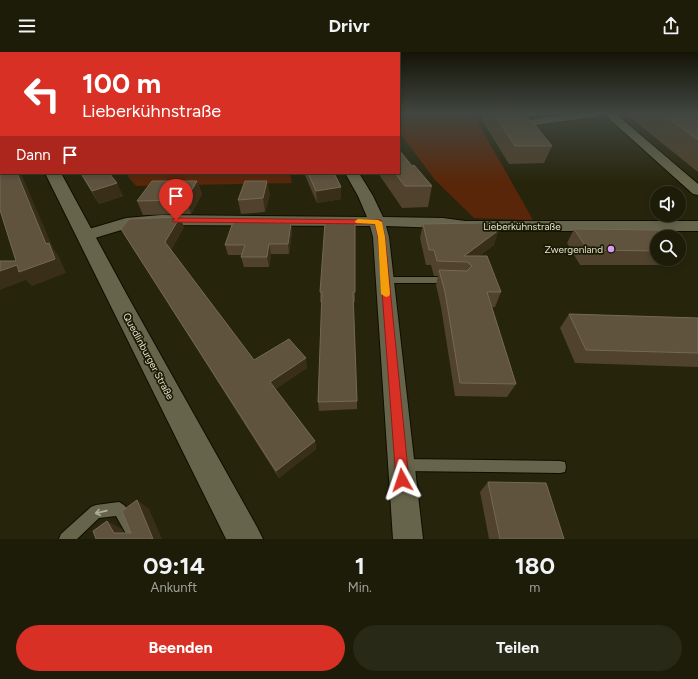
<!DOCTYPE html>
<html lang="de">
<meta charset="utf-8">
<style>
:root{--surface:#1c1c09;--page:#292917;--text:#f1f3f6;--muted:#a0a19c;--line:#3a3a2a;--accent:#d93025}
body{margin:0;font-family:Figtree,sans-serif;background:var(--page);color:var(--text);height:100vh;display:flex;flex-direction:column;font-size:15px;white-space:nowrap}
*{box-sizing:border-box;margin:0}
p{font-size:13px;color:var(--muted)}
.icon{flex:none;width:22px;height:22px;fill:none;stroke:currentColor;stroke-width:2;stroke-linecap:round;stroke-linejoin:round}
.map{position:relative;height:487px;overflow:hidden}
.details{display:flex;flex-direction:column;background:var(--surface);flex:1}
.details>*{flex:none}
.hud{position:absolute;left:0px;top:0px;width:400px;height:122px;box-shadow:0 2px 6px #0003,0 0 0 1px var(--line);background:#d93025;color:#fff;overflow:hidden}
.controls{position:absolute;left:650px;top:134px;display:grid;gap:8px}
.controls a{display:grid;place-items:center;width:36px;height:36px;border-radius:50%;background:var(--surface);box-shadow:0 2px 6px #0003,0 0 0 1px var(--line);font-size:20px}
.pin{position:absolute;display:grid;place-items:center;width:34px;height:34px;color:#fff;margin:-41px -17px;border-radius:50% 50% 50% 0;rotate:-45deg;box-shadow:0 0 4px #0007}
.pin .icon{rotate:45deg}
.me{position:absolute;width:44px;margin:-22px;rotate:355deg;stroke-linejoin:round;filter:drop-shadow(0 0 3px #0008)}
.turn{display:flex;align-items:center;gap:14px;height:84px;padding:0 16px;font-size:18px}
.turn .icon{width:52px;height:52px;stroke-width:2.5}
.turn b{display:block;font-size:28px;line-height:34px}
.then{display:flex;align-items:center;height:38px;padding:0 16px;background:#0003;gap:8px;font-size:15px}
.eta{display:flex;justify-content:space-evenly;align-items:center;height:68px;text-align:center}
.eta b{font-size:24px;font-weight:700;line-height:28px}
.action{display:flex;gap:8px;margin-top:auto;padding:8px 16px}
.action a{flex:1;height:46px;border-radius:24px;background:var(--accent);color:#fff;font-size:16px;font-weight:700;line-height:46px;text-align:center}
.action a+a{background:var(--page);color:var(--text)}
header{display:flex;justify-content:space-between;align-items:center;height:52px;padding:0 16px;background:var(--surface);font-size:18px;font-weight:700}
.map>svg:first-child{display:block}
.green{fill:#5a2609}
.lines{fill:none;stroke-linecap:round;stroke-linejoin:round}
.lane-casing{stroke:#0f0d00;stroke-width:2}
.street-casing{stroke:#0f0d00;stroke-width:2}
.secondary-casing{stroke:#0f0d00;stroke-width:2}
.lane{fill:#66654b;fill-rule:evenodd}
.street{fill:#66654b;fill-rule:evenodd}
.secondary{fill:#66654b;fill-rule:evenodd}
.wall{fill:#50422c}
.shaded-wall{fill:#392f18}
.building{fill:#60533e;stroke:#746955}
.oneway{stroke:#b0af9c}
.route{fill:#d93025;stroke:#8d1f18}
.slow{fill:#f59e0b}
.poi-dot{fill:#da9af7;stroke:#1c1b03;stroke-width:1.5}
.labels{text-anchor:middle;stroke-width:3.5;stroke-linejoin:round;paint-order:stroke}
.street-label{font-size:10px;fill:#e1e1d2;stroke:#1c1b03}
.poi-label{font-size:10px;fill:#e1e1d2;stroke:#1c1b03;text-anchor:end}
</style>
<header><svg class="icon" aria-label="menu" viewBox="0 0 24 24"><path d="M4 6h16M4 12h16M4 18h16"/></svg>Drivr<svg class="icon" aria-label="share" viewBox="0 0 24 24"><path d="M12 15V3M7 8l5-5 5 5M5 13v7h14v-7"/></svg></header>
<div class="map">
<svg width="698" height="487" viewBox="0 0 698 487">
<rect width="100%" height="100%" fill="#26250c"/>
<!-- green -->
<g class="green">
<path d="M399 62H473L533 168 474 166 435 128 399 80Z"/>
<path d="M125 121H290L292 131 136 134Z"/>
</g>
<g class="lines">
<!-- lane casing -->
<g class="lane-casing">
<g id="lane">
<path d="M385 225H447L451 228 447 231H385L381 228Z"/>
<path d="M402 407 560 409 565 410 566 415 565 420 560 421 402 419 397 418 396 413 397 408Z"/>
<path d="M119 450C131 455 138 475 143 487H129L116 464 99 466 77 487H59L61 482 91 455 96 453Z"/>
</g>
</g>
<!-- street casing -->
<g class="street-casing">
<g id="street">
<path d="M568 62H599L594 65 536 73 546 87 544 89H536L524 71 529 68Z"/>
<path d="M604 62H616L698 132V143L693 142Z"/>
<path d="M345 121H359L373 144 383 165 443 166 465 169H698V179H465L443 176 386 174 389 185 423 487H393L373 185 370 174 161 173 128 176 85 189 79 188 77 184 79 180 126 166 161 163 367 165 358 144Z"/>
</g>
</g>
<!-- secondary casing -->
<g class="secondary-casing">
<path id="secondary" d="M45 121H61L127 243 257 475 263 487H226Z"/>
</g>
<!-- lane -->
<use href="#lane" class="lane"/>
<!-- street -->
<use href="#street" class="street"/>
<!-- secondary -->
<use href="#secondary" class="secondary"/>
</g>
<!-- wall -->
<g class="wall">
<path d="M482 62H525L534 74 552 94 544 111 509 112 482 68 483 65Z"/>
<path d="M626 62H695L698 64V120Z"/>
<path d="M412 114 432 134 428 155 402 156 378 121H399Z"/>
<path d="M80 121H109L123 144 99 152Z"/>
<path d="M304 121H334L341 135V147L317 151Z"/>
<path d="M197 129 202 142 191 162 143 163 137 149Z"/>
<path d="M270 142 265 160 241 162 238 148Z"/>
<path d="M291 171 292 180 289 202H271L269 215H244L241 205 242 203H228L225 193Z"/>
<path d="M423 172 494 193 479 204 501 240 495 255H492L516 332 507 345 455 344 441 255 436 233 438 224H434L431 213H426L420 186Z"/>
<path d="M184 175 171 198 254 308 307 316 275 337 315 389 316 397 279 426 127 187 121 177Z"/>
<path d="M574 177 657 185V207H671L666 213H580L567 191Z"/>
<path d="M320 240H355V250H353L357 349V357L319 359 318 350 322 250H320Z"/>
<path d="M569 262 698 266V315L575 311 560 276Z"/>
<path d="M488 430 564 487H489L480 440Z"/>
</g>
<!-- shaded-wall -->
<g class="shaded-wall">
<path d="M17 121H21L53 196 59 205 66 221 32 234 26 228 0 238V219L46 192Z"/>
<path d="M197 129 202 142 191 162 186 148Z"/>
<path d="M267 129 270 142 265 160 263 146Z"/>
<path d="M117 131 123 144 99 152 92 139Z"/>
<path d="M341 135V147L317 151 316 139Z"/>
<path d="M180 165 184 175 170 200 165 190Z"/>
<path d="M291 171 292 180 289 202 288 192Z"/>
<path d="M499 178 494 193 469 212 464 204Z"/>
<path d="M269 192 271 202 269 215 267 205Z"/>
<path d="M306 306 307 316 272 339 270 330Z"/>
<path d="M315 389 316 397 279 426 276 419Z"/>
<path d="M137 448 149 457 162 487H153Z"/>
<path d="M107 469 122 477 128 487 114 481Z"/>
</g>
<!-- building -->
<g class="building">
<path d="M494 62H525L534 74H536L552 94H515Z"/>
<path d="M662 62H695L698 64V88Z"/>
<path d="M0 80 1 82V121H17L46 192 49 191 55 207 19 220 17 213 0 219V209H16L0 158Z"/>
<path d="M399 98 412 114 414 113 432 134H405L395 121H399Z"/>
<path d="M81 121H109L117 131 92 139Z"/>
<path d="M308 121H334L341 135 316 139Z"/>
<path d="M152 129H197L186 148 137 149Z"/>
<path d="M245 129H267L263 146 238 148Z"/>
<path d="M180 165 165 190 254 308 289 287 306 306 270 330 315 389 276 419 121 177 129 167Z"/>
<path d="M233 170 291 171 288 192H269L267 205H241L245 193H225Z"/>
<path d="M325 171H355V240H353L357 349 318 350 322 240H320Z"/>
<path d="M483 171 499 178 464 204H487L501 240H487L516 332 460 331 445 240 439 218 467 219 472 214 467 210 437 209 434 198H429L423 172Z"/>
<path d="M574 177 658 178 665 185H657V199L588 198Z"/>
<path d="M569 262 698 266V301L586 298Z"/>
<path d="M488 430 546 431 564 487H500Z"/>
<path d="M137 448 153 487H96L93 479 107 469 114 481H131L122 459Z"/>
</g>
<!-- one-way arrows -->
<defs><path id="oneway-shaft" d="M-6 0H5M1.5-3L5.5 0L1.5 3" fill="none" stroke-width="1.6" stroke-linecap="round" stroke-linejoin="round"/></defs>
<use class="oneway" href="#oneway-shaft" transform="translate(101 460) rotate(167)"/>
<!-- sky -->
<linearGradient id="sky" x2="0" y2="1"><stop stop-color="#151407"/><stop offset="0.47" stop-color="#414640"/><stop offset="1" stop-color="#414640" stop-opacity="0"/></linearGradient>
<rect width="698" height="131" fill="url(#sky)"/>
<!-- route -->
<path class="route" d="M176 166 381 168 385 185 409 428 407 433 402 435 398 433 396 428 378 185 375 172 173 170V167Z"/>
<!-- slow -->
<path class="slow" d="M358 167 378 168 382 170 385 185 390 242 389 244 386 245 381 242 378 185 375 172 356 171 355 169Z"/>
<!-- markers -->
<circle class="poi-dot" cx="611" cy="197" r="4"/>
<g class="labels">
<!-- street labels -->
<g class="street-label">
<text x="522" y="178">Lieberkühnstraße</text>
<text transform="translate(149 304) rotate(62)" y="4">Quedlinburger Straße</text>
</g>
<!-- poi labels -->
<g class="poi-label">
<text x="603" y="201">Zwergenland</text>
</g>
</g>
</svg>
<div class="controls">
<a><svg class="icon" aria-label="sound" viewBox="0 0 24 24"><path d="M4 9h4l5-4v14l-5-4H4zM17 9q2 3 0 6"/></svg></a>
<a><svg class="icon" aria-label="search" viewBox="0 0 24 24"><circle cx="10" cy="10" r="6"/><path d="M15 15l6 6"/></svg></a>
</div>
<div class="pin" style="left:176px;top:168px;background:#d93025"><svg class="icon" aria-label="arrive" viewBox="0 0 24 24"><path d="M6 21V4h12l-3 4 3 4H6"/></svg></div>
<svg class="me" style="left:402px;top:428px" viewBox="-20 -20 40 40"><path d="M0-17L14 15 0 8-14 15z" fill="#d93025" stroke="#fff" stroke-width="4"/></svg>
<div class="hud">
<div class="turn"><svg class="icon" aria-label="left" viewBox="0 0 24 24"><path d="M17 20v-9H6M10 6l-5 5 5 5"/></svg><div><b>100 m</b>Lieberkühnstraße</div></div>
<div class="then">Dann<svg class="icon" aria-label="arrive" viewBox="0 0 24 24"><path d="M6 21V4h12l-3 4 3 4H6"/></svg></div>
</div>
</div>
<section class="details">
<div class="eta">
<div><b>09:14</b><p>Ankunft</p></div>
<div><b>1</b><p>Min.</p></div>
<div><b>180</b><p>m</p></div>
</div>
<div class="action"><a>Beenden</a><a>Teilen</a></div>
</section>
